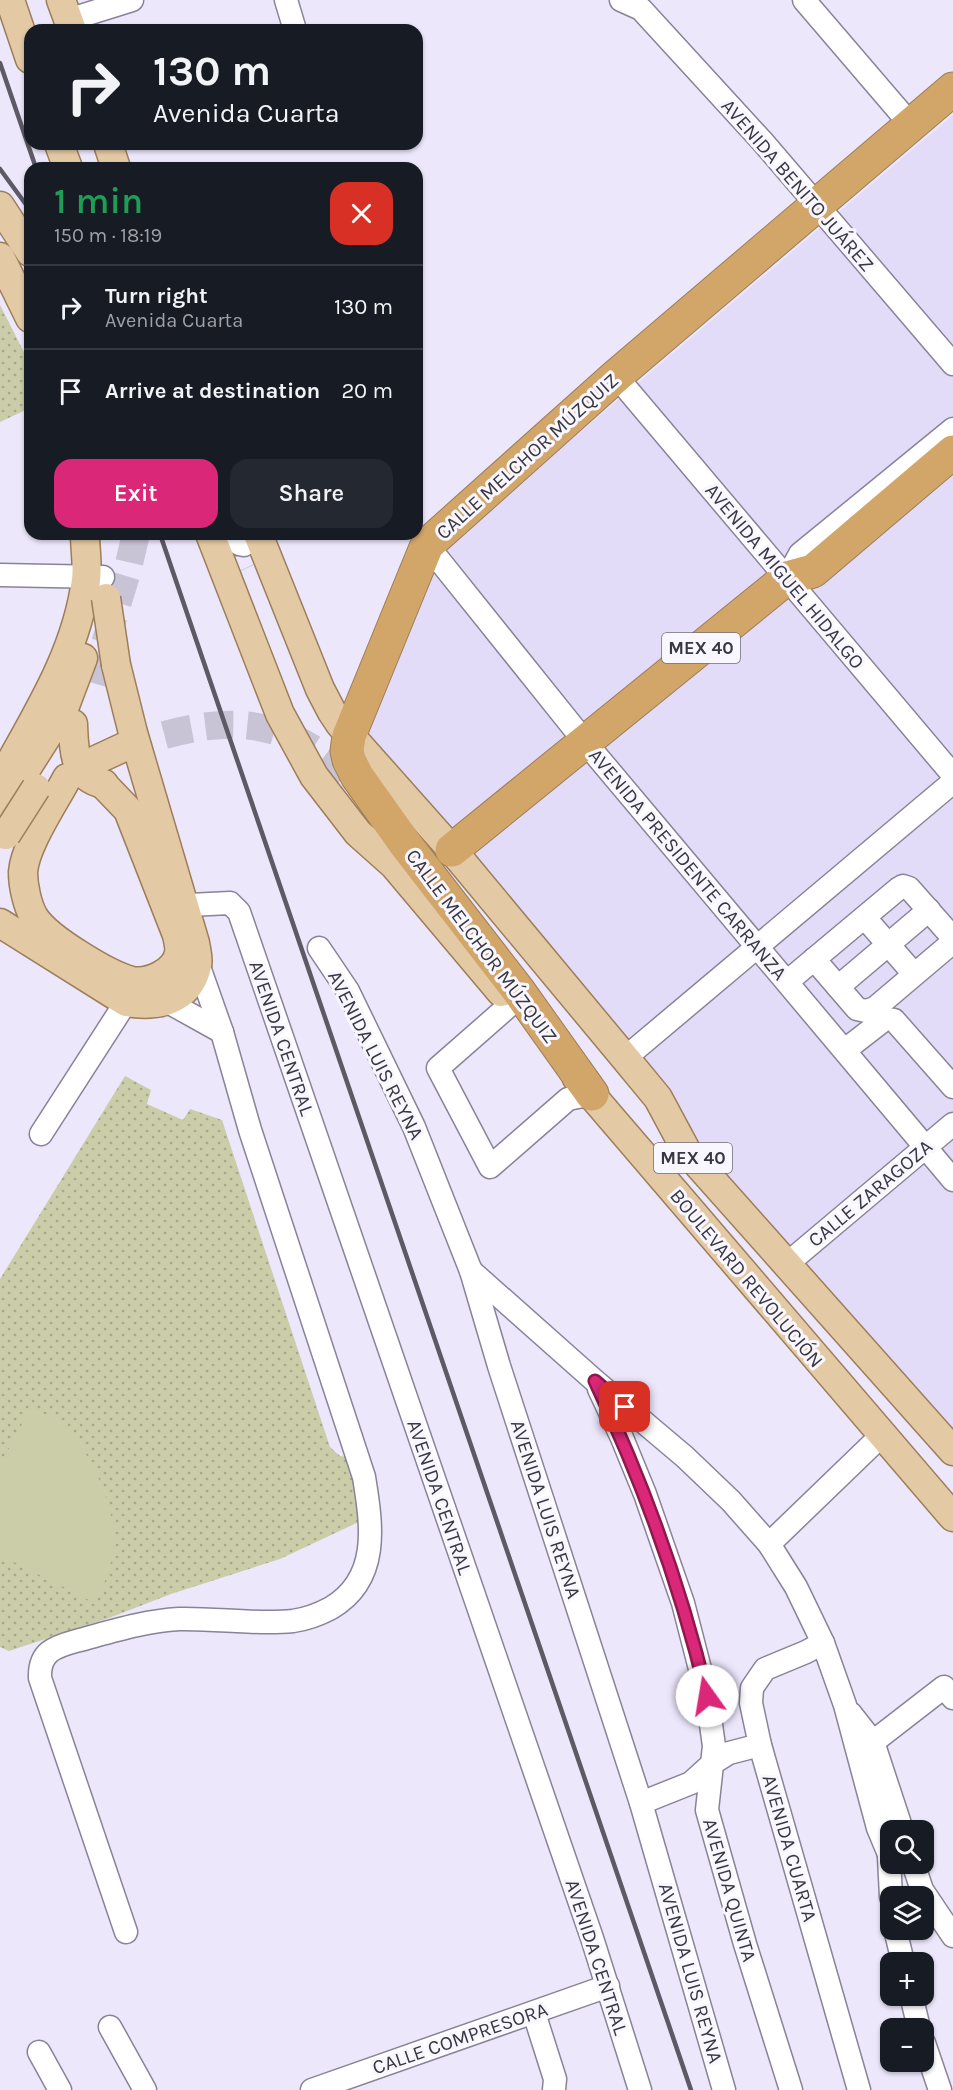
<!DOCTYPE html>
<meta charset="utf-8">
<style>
:root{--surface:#171b24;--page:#242831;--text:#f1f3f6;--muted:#9ea1a6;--line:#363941;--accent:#db2777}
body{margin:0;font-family:Karla,sans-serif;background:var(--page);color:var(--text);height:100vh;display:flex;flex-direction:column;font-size:22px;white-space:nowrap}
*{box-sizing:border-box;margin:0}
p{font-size:20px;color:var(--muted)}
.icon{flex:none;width:33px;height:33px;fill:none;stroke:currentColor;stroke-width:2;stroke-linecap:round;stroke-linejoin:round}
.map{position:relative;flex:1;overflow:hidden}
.drawer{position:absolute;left:24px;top:162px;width:399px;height:378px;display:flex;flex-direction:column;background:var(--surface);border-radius:18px;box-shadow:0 2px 4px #0004}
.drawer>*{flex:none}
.banner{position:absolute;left:24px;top:24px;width:399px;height:126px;border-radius:18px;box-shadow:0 2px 4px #0004;background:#171b24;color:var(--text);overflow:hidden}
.controls{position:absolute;left:880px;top:1820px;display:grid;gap:12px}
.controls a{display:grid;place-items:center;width:54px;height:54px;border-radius:12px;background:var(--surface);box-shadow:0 2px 4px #0004;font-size:30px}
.pin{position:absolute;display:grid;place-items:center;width:51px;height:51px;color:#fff;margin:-26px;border-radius:12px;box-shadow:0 3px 9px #0006}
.me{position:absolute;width:66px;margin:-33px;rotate:347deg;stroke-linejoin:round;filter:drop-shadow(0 0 4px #0008)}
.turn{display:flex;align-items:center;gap:21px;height:126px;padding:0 30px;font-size:27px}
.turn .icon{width:78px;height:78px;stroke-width:2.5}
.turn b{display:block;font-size:42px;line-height:51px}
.round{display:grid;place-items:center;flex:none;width:63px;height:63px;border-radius:18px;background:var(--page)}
.headline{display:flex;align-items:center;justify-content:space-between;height:102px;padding:0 30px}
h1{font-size:36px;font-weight:600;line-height:45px;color:#1e9e55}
.primary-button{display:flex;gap:12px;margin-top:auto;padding:12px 30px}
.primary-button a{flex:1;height:69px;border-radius:18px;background:var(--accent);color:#fff;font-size:24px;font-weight:600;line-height:69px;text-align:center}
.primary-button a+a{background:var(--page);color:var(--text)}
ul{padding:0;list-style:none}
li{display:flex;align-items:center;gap:18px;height:84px;padding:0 30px;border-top:2px solid var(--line)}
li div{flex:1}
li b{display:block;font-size:22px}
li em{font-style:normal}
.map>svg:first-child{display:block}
.built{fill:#e3dcf8}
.green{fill:url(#green-dots)}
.pitch{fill:#cbcda9}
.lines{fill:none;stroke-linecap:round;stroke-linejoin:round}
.major-tunnel{stroke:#c8c4d5;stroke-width:28;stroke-dasharray:28 14;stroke-linecap:butt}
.minor-casing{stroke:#888396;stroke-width:25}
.major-casing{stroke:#9c7e5a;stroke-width:31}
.highway-casing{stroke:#9c7e5a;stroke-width:35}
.minor{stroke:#fff;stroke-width:22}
.major{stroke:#e4c9a5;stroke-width:28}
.highway{stroke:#d2a569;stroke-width:33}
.rail{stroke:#5d5a65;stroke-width:4.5}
.major-bridge-casing{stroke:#9c7e5a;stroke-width:31;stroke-linecap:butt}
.major-bridge{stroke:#e4c9a5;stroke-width:28}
.route-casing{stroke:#8e194d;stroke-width:15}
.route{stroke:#db2777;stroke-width:10}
.labels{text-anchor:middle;stroke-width:6;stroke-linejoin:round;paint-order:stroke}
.shield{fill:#f8f6fe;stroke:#727078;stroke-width:1.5}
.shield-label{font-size:18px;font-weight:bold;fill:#39373f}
.street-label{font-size:20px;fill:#39373f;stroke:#f8f6fe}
</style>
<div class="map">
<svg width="953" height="2090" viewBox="0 0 953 2090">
<defs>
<pattern id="green-dots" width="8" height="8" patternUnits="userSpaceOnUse" patternTransform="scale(1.5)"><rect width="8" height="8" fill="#cbcda9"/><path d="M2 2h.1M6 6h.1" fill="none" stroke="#a6a78b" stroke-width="1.8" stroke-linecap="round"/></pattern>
</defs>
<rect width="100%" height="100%" fill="#ece7fb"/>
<!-- built -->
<path class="built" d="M953 115V1462L340 736 431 559Z"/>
<!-- green -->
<g class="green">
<path d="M0 305 30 364V408L0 422Z"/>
<path d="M125 1076 151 1090 147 1104 183 1120 190 1109 222 1120 330 1447 340 1456 350 1457 365 1519 280 1559 171 1594 109 1618 9 1651 0 1647V1279Z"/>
</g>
<!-- pitch -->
<path class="pitch" d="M31 1407C42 1413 57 1419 66 1428 93 1455 116 1509 114 1546 112 1565 104 1586 95 1603L0 1555V1465Z"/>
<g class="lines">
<!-- major-tunnel -->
<g class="major-tunnel">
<path d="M220 534 231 550 241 571"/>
<path d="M93 683 127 572 136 534"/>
<path d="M124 747C196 724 260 707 326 758 339 767 350 778 362 787"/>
</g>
<!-- minor casing -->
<g class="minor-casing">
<g id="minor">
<path d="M286 0 295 30"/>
<path d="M621 0 641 9 762 141 953 364"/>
<path d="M804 0 911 125"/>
<path d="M68 20 132 0"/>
<path d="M616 376 953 775"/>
<path d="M232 534 239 544 244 545 258 534"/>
<path d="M427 545 585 742 953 1180"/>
<path d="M0 575 103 577"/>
<path d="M787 578 800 554 953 429"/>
<path d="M169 906 230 903 239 912 592 1938 640 2090"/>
<path d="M865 918 914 974"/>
<path d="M319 948 348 991 414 1127 471 1271 499 1366 641 1803 724 2090"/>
<path d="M814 959 857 1009 866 1011 875 1008 953 942"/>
<path d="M788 981 898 889 903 886 909 888 953 938"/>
<path d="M838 987 929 910"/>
<path d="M168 1002 222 1032"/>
<path d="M511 1004 438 1068 490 1167 568 1099 592 1094"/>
<path d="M845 1050 885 1019 894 1020 953 1087"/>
<path d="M625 1058 953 782"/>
<path d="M41 1134 126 1002"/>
<path d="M788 1263 953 1124"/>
<path d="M471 1271 595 1381 685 1457 731 1501 769 1544 796 1587 823 1643 845 1705 878 1828 891 1859"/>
<path d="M599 1389 622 1438 645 1494 683 1603 707 1696 714 1746 707 1810 745 1944 791 2090"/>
<path d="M769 1544 882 1435"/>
<path d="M823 1643 806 1652 765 1669 752 1688 751 1703 760 1745 859 2090"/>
<path d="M851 1714 873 1742 902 1830"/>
<path d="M873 1742 944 1687 953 1698"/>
<path d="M641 1803 691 1783 713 1763 729 1753 760 1745"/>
<path d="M889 1857 891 1897"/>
<path d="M913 1863 922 1890 953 1936"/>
<path d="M895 1929 903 1962"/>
<path d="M126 1932 40 1678C39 1652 54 1647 76 1641 110 1632 144 1621 179 1619 217 1618 255 1625 293 1621 307 1619 318 1615 331 1608 380 1579 372 1526 364 1477L250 1130 222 1032 198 964"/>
<path d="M911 1995 919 2028"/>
<path d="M534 2013 555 2079 554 2090"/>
<path d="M110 2027 145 2090"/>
<path d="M924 2043 940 2090"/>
<path d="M39 2052 60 2090"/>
<path d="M312 2090 608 1986"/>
</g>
</g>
<!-- major casing -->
<g class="major-casing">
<g id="major">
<path d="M10 0 30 59"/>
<path d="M61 0 72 30"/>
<path d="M59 144 68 168"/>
<path d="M108 144 116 168"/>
<path d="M0 206 30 252"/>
<path d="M0 257 30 318"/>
<path d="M210 534 280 714 314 776 358 833 394 865 501 992"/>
<path d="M258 534 320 689 332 712 340 724 452 850 625 1058 658 1098 687 1152 953 1451"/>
<path d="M73 724C74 749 73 778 104 784"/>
<path d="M96 760 124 747"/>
<path d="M67 778C54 803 25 845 23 872 23 885 27 905 34 917 47 938 108 975 132 981 149 984 176 972 179 953 180 948 178 940 177 935L128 810 103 784"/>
<path d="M0 781C35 717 77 653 86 580 88 565 85 549 85 534"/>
<path d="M0 810 63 711 83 658"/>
<path d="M0 923 126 1002C156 1007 189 1002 197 966 199 959 196 950 195 943L133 733 116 665"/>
<path d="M577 1078 953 1517"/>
</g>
</g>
<!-- highway casing -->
<g class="highway-casing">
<g id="highway">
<path d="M452 850 787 578 813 571 953 452"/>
<path d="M592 1094 518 990 406 845 357 776 349 760 347 751 349 736 427 545 616 376 953 89"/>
</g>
</g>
<!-- minor -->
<use href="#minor" class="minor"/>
<!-- major -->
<use href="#major" class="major"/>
<!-- highway -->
<use href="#highway" class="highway"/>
<!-- rail -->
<g class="rail">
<path d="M0 63 36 168"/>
<path d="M0 169 30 210"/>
<path d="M160 534 691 2090"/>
</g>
<!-- major-bridge casing -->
<g class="major-bridge-casing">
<g id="major-bridge">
<path d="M106 598 116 665"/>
<path d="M6 835 36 788"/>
</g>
</g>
<!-- major-bridge -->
<use href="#major-bridge" class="major-bridge"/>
</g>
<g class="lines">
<!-- route casing -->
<g class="route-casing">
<path id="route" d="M625 1407 595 1381C643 1482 681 1587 707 1696"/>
</g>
<!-- route -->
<use href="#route" class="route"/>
</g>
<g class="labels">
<!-- shield labels -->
<g class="shield">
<rect x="662" y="633" width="78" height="30" rx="4.5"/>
<rect x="654" y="1143" width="78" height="30" rx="4.5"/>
</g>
<g class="shield-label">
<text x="701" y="654">MEX 40</text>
<text x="693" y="1164">MEX 40</text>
</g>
<!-- street labels -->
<g class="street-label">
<text transform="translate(798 185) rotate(49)" y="7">AVENIDA BENITO JUÁREZ</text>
<text transform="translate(527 456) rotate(-42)" y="7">CALLE MELCHOR MÚZQUIZ</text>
<text transform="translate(785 576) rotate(50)" y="7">AVENIDA MIGUEL HIDALGO</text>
<text transform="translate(688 864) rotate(50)" y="7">AVENIDA PRESIDENTE CARRANZA</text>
<text transform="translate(482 946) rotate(53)" y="7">CALLE MELCHOR MÚZQUIZ</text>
<text transform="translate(282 1038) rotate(71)" y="7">AVENIDA CENTRAL</text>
<text transform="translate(376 1055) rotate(63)" y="7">AVENIDA LUIS REYNA</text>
<text transform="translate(870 1193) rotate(-40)" y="7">CALLE ZARAGOZA</text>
<text transform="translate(747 1278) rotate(50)" y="7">BOULEVARD REVOLUCIÓN</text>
<text transform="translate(440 1497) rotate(71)" y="7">AVENIDA CENTRAL</text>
<text transform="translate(546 1509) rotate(72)" y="7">AVENIDA LUIS REYNA</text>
<text transform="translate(790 1848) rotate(74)" y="7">AVENIDA CUARTA</text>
<text transform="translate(730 1890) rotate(74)" y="7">AVENIDA QUINTA</text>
<text transform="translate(597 1957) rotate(72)" y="7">AVENIDA CENTRAL</text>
<text transform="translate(691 1973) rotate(74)" y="7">AVENIDA LUIS REYNA</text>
<text transform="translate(460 2038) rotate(-19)" y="7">CALLE COMPRESORA</text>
</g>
</g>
</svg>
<div class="controls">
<a><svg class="icon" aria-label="search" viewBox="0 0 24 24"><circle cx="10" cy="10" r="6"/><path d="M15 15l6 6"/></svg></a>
<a><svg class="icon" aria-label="layers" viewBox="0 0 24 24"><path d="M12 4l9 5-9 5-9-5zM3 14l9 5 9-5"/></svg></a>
<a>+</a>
<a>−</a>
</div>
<div class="pin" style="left:625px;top:1407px;background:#d93025"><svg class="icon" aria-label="arrive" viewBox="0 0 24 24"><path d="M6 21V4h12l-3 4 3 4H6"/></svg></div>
<svg class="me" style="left:707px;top:1696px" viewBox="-20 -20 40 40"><circle r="19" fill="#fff"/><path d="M0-13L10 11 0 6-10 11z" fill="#db2777"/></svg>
<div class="banner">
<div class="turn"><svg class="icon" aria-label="right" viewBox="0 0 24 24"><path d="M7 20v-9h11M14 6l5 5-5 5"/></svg><div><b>130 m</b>Avenida Cuarta</div></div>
</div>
<section class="drawer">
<div class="headline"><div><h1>1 min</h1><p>150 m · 18:19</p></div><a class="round" style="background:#d93025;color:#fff"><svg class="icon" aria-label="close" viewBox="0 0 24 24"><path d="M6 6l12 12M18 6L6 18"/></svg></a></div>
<ul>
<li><svg class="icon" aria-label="right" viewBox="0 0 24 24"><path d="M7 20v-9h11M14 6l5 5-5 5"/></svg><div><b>Turn right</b><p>Avenida Cuarta</p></div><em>130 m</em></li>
<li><svg class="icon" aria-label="arrive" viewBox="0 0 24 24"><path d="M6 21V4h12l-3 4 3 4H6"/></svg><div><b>Arrive at destination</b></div><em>20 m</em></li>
</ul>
<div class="primary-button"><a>Exit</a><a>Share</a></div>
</section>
</div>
